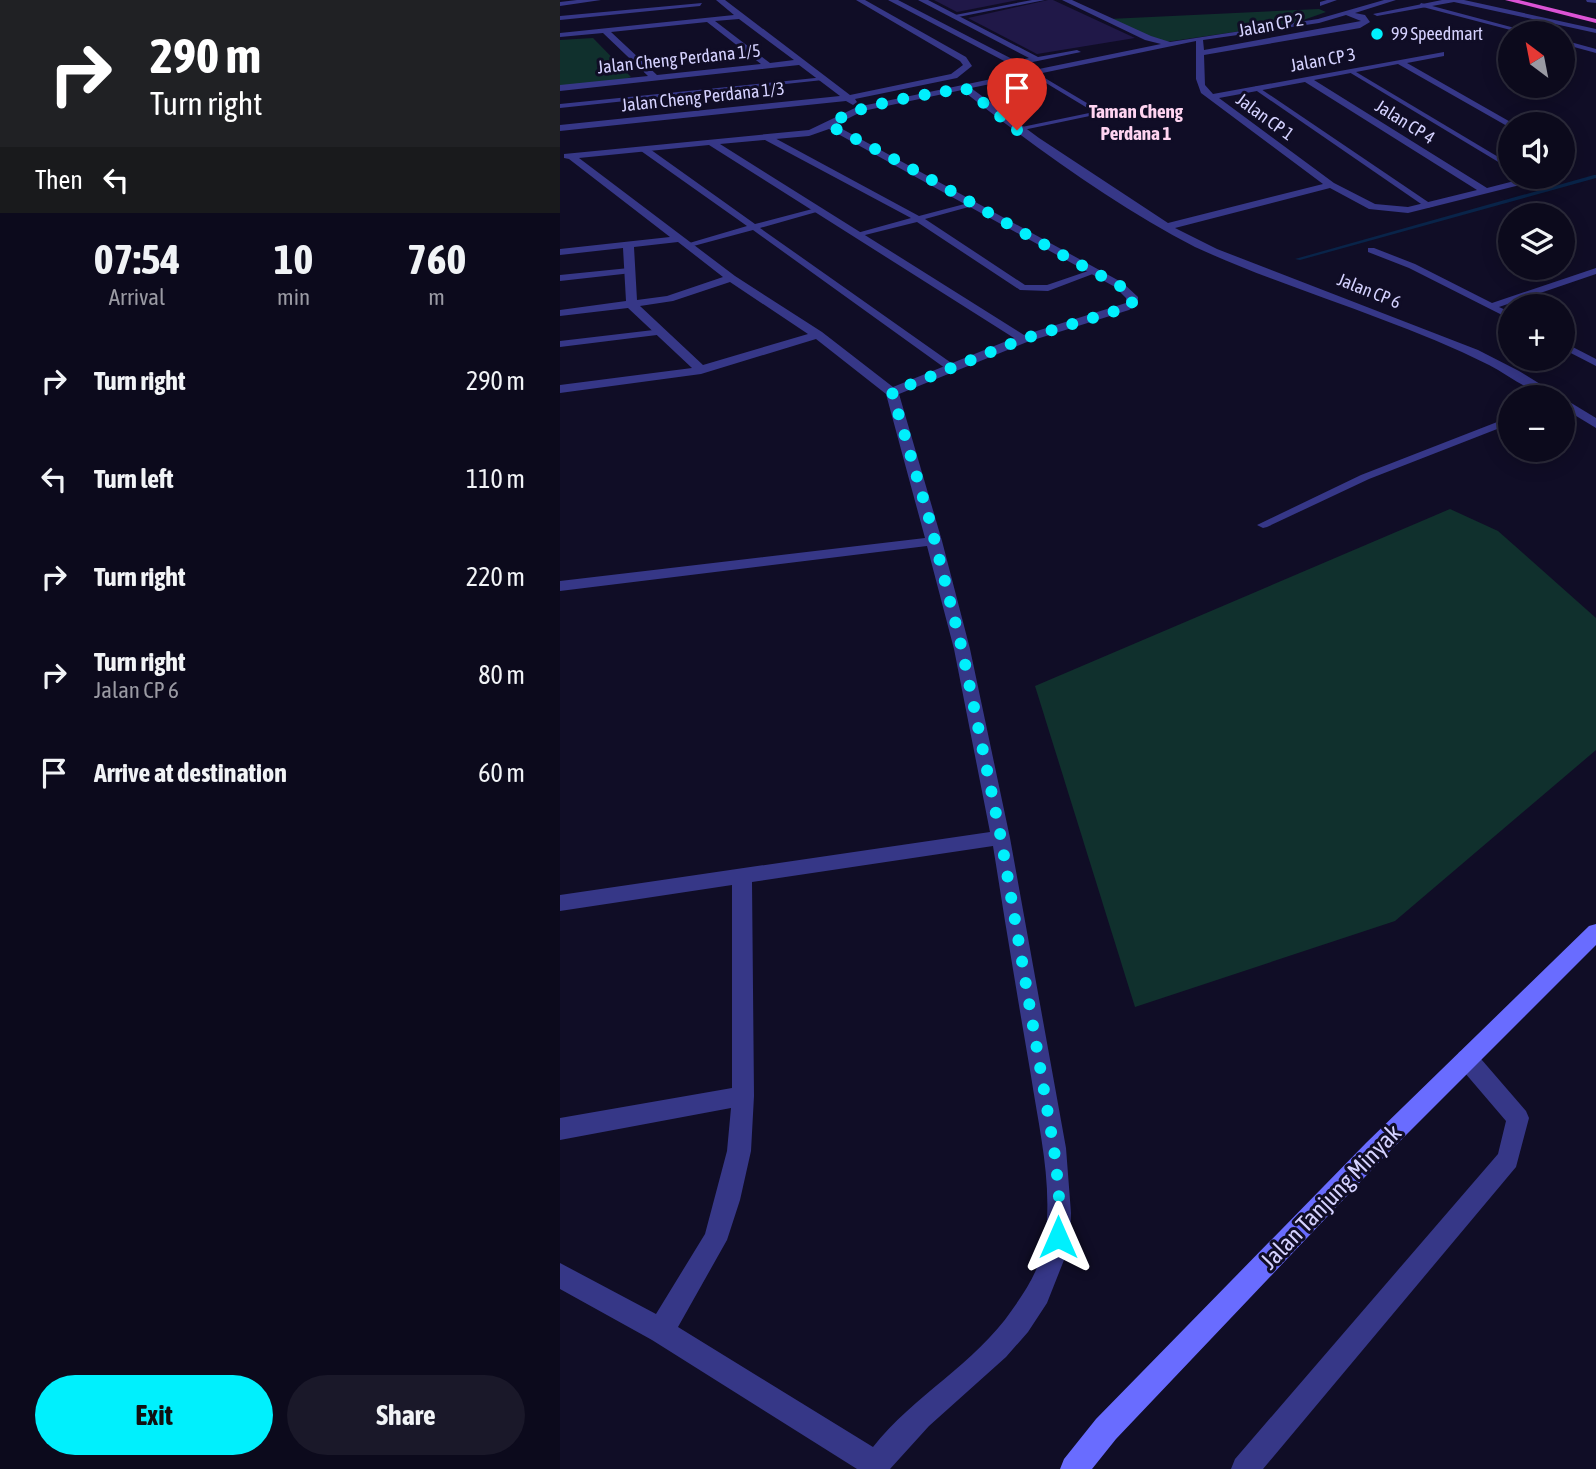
<!DOCTYPE html>
<meta charset="utf-8">
<style>
:root{--surface:#0c0a1c;--page:#1a1829;--text:#f1f3f6;--muted:#9a9aa3;--line:#2c2b3b;--accent:#00f0fd}
body{margin:0;font-family:"Asap Condensed",sans-serif;background:var(--page);color:var(--text);height:100vh;display:flex;flex-direction:column;font-size:26px;white-space:nowrap}
*{box-sizing:border-box;margin:0}
p{font-size:23px;color:var(--muted)}
.icon{flex:none;width:38px;height:38px;fill:none;stroke:currentColor;stroke-width:2;stroke-linecap:round;stroke-linejoin:round}
.map{position:relative;flex:1;overflow:hidden}
.details{display:flex;flex-direction:column;background:var(--surface);width:560px}
.details>*{flex:none}
.banner{background:#202124;color:#fff;overflow:hidden}
.needle{width:46px;rotate:328deg}
.controls{position:absolute;left:938px;top:21px;display:grid;gap:14px}
.controls a{display:grid;place-items:center;width:77px;height:77px;border-radius:50%;background:var(--surface);box-shadow:0 4px 18px #0003,0 0 0 2px var(--line);font-size:35px}
.pin{position:absolute;display:grid;place-items:center;width:60px;height:60px;color:#fff;margin:-72px -30px;border-radius:50% 50% 50% 0;rotate:-45deg;box-shadow:0 0 7px #0007}
.pin .icon{rotate:45deg}
.me{position:absolute;width:77px;margin:-38px;rotate:0deg;stroke-linejoin:round;filter:drop-shadow(0 0 5px #0008)}
.turn{display:flex;align-items:center;gap:24px;height:147px;padding:0 35px;font-size:32px}
.turn .icon{width:91px;height:91px;stroke-width:2.5}
.turn b{display:block;font-size:49px;line-height:60px}
.then{display:flex;align-items:center;height:66px;padding:0 35px;background:#0003;gap:14px;font-size:26px}
.eta{display:flex;justify-content:space-evenly;align-items:center;height:119px;text-align:center}
.eta b{font-size:42px;font-weight:700;line-height:49px}
.button{display:flex;gap:14px;margin-top:auto;padding:14px 35px}
.button a{flex:1;height:80px;border-radius:42px;background:var(--accent);color:#111;font-size:28px;font-weight:700;line-height:80px;text-align:center}
.button a+a{background:var(--page);color:var(--text)}
ul{padding:0;list-style:none}
li{display:flex;align-items:center;gap:21px;height:98px;padding:0 35px}
li div{flex:1}
li b{display:block;font-size:26px}
li em{font-style:normal}
main{display:flex;flex:1;min-height:0}
.map>svg:first-child{display:block}
.green{fill:#10302d}
.lines{fill:none;stroke-linecap:round;stroke-linejoin:round}
.stream{fill:#092449;fill-rule:evenodd}
.building{fill:#201848}
.service{fill:#363787;fill-rule:evenodd}
.minor{fill:#363787;fill-rule:evenodd}
.secondary{fill:#696cff;fill-rule:evenodd}
.trunk{fill:#dc53d5;fill-rule:evenodd}
.route{stroke:#00f0fd;stroke-width:12;stroke-dasharray:0 21.6}
.poi-dot{fill:#00f0fd;stroke:#100d26;stroke-width:2.5}
.labels{text-anchor:middle;stroke-width:6;stroke-linejoin:round;paint-order:stroke}
.far-street-label{font-size:18px;fill:#d5d2ff;stroke:#100d26}
.far-poi-label{font-size:18px;fill:#d5d2ff;stroke:#100d26;text-anchor:start}
.far-neighbourhood-label{font-size:19px;font-weight:bold;fill:#ffd4f1;stroke:#100d26}
.near-street-label{font-size:24px;fill:#d5d2ff;stroke:#100d26}
</style>
<main>
<section class="details">
<div class="banner">
<div class="turn"><svg class="icon" aria-label="right" viewBox="0 0 24 24"><path d="M7 20v-9h11M14 6l5 5-5 5"/></svg><div><b>290 m</b>Turn right</div></div>
<div class="then">Then<svg class="icon" aria-label="left" viewBox="0 0 24 24"><path d="M17 20v-9H6M10 6l-5 5 5 5"/></svg></div>
</div>
<div class="eta">
<div><b>07:54</b><p>Arrival</p></div>
<div><b>10</b><p>min</p></div>
<div><b>760</b><p>m</p></div>
</div>
<ul>
<li><svg class="icon" aria-label="right" viewBox="0 0 24 24"><path d="M7 20v-9h11M14 6l5 5-5 5"/></svg><div><b>Turn right</b></div><em>290 m</em></li>
<li><svg class="icon" aria-label="left" viewBox="0 0 24 24"><path d="M17 20v-9H6M10 6l-5 5 5 5"/></svg><div><b>Turn left</b></div><em>110 m</em></li>
<li><svg class="icon" aria-label="right" viewBox="0 0 24 24"><path d="M7 20v-9h11M14 6l5 5-5 5"/></svg><div><b>Turn right</b></div><em>220 m</em></li>
<li><svg class="icon" aria-label="right" viewBox="0 0 24 24"><path d="M7 20v-9h11M14 6l5 5-5 5"/></svg><div><b>Turn right</b><p>Jalan CP 6</p></div><em>80 m</em></li>
<li><svg class="icon" aria-label="arrive" viewBox="0 0 24 24"><path d="M6 21V4h12l-3 4 3 4H6"/></svg><div><b>Arrive at destination</b></div><em>60 m</em></li>
</ul>
<div class="button"><a>Exit</a><a>Share</a></div>
</section>
<div class="map">
<svg width="1036" height="1469" viewBox="0 0 1036 1469">
<rect width="100%" height="100%" fill="#100d26"/>
<!-- green -->
<g class="green">
<path d="M759 9 766 12 735 23 599 43 549 19Z"/>
<path d="M33 38 71 77 62 80 0 86V40Z"/>
<path d="M890 509 938 531 1036 618V750L835 921 575 1007 475 686Z"/>
</g>
<g class="lines">
<!-- stream -->
<path class="stream" d="M1034 175H1036V178L740 260 735 259Z"/>
</g>
<!-- building -->
<g class="building">
<path d="M374 0H458L397 12Z"/>
<path d="M488 0H493L575 38 477 54 408 18Z"/>
</g>
<g class="lines">
<!-- service -->
<g class="service">
<path d="M472 0H485L393 18 390 16Z"/>
<path d="M142 3 140 6 0 20V16Z"/>
<path d="M861 3 970 32 971 33H962L859 6Z"/>
<path d="M1003 40 1036 49V53L1003 44Z"/>
<path d="M791 69 950 164V169L789 72Z"/>
<path d="M473 71 542 112 544 113 454 132 457 128 534 112 471 74Z"/>
<path d="M265 77 263 80 0 108V104Z"/>
<path d="M696 86 698 87 874 206 867 208 694 89Z"/>
<path d="M205 136H211L359 216 416 201V205L365 219 465 285H487L531 270 538 272 488 291 460 290 357 222 297 237V233L351 218 205 140Z"/>
<path d="M81 147H87L195 224 260 207V211L200 228 397 367V371H389L193 230 126 248V244L187 226 81 151Z"/>
<path d="M808 248H814L855 264 932 303 1036 268V274L939 307 950 312V319L849 268 808 252Z"/>
<path d="M69 268 73 271 72 273 0 281V275Z"/>
<path d="M102 329 107 332 105 334 0 347V341Z"/>
<path d="M1003 342 1036 359V366L1003 349Z"/>
<path d="M950 417V424L809 479 707 527 703 528 697 525 801 475Z"/>
</g>
<!-- minor -->
<g class="minor">
<path d="M17 0H41L0 6V2Z"/>
<path d="M156 0H165L290 95 391 74 403 65 400 61 296 0H305L406 57 412 66 397 78 295 99 297 102 293 105 286 101 0 131V125L280 96 239 65 0 91V85L88 76 43 33 0 37V33L174 15ZM179 19 234 60 210 63 155 21ZM147 22 201 64 97 75 51 32Z"/>
<path d="M328 0H338L456 61 469 58 358 0H368L478 57 517 50 521 52 463 64 474 70 601 44 585 40 502 0H512L591 36 610 42 758 19 824 0H836L795 13 805 15 810 22 800 28 644 55 645 85 653 94 884 52V56L847 63 954 124 947 126 838 64 754 80 927 188 970 177H986L984 179 848 213 809 209 770 188 615 228 657 249 918 350 959 371 1001 397C976 398 952 377 929 365 835 318 731 291 635 247 556 206 473 146 402 90L303 111 275 125 563 283 578 297V304L569 310 467 342 339 394 382 541 410 649 450 838 506 1148 511 1213 510 1241 504 1260 487 1303 468 1332 446 1357 369 1426 330 1469H297L92 1340 0 1289V1263L96 1314 145 1234 167 1151 171 1108 0 1140V1118L172 1088V885L0 911V895L430 832 394 649 367 546 0 591V581L365 538 326 394 256 339 141 374 0 393V385L132 368 68 308 0 316V310L66 301 63 248 0 255V249L110 237 9 159 4 158V154L249 130 297 107 465 72ZM786 15 801 21 644 50 643 40 759 23ZM636 41V79L641 93 763 184 608 223 479 138 411 88ZM745 82 917 190 848 207 815 204 774 183 659 98ZM269 129 555 287 566 298V303L464 335 160 144 249 136ZM149 145 454 338 333 387 262 332 175 276 19 158ZM118 242 163 277 107 296 77 300 74 247ZM170 282 248 334 143 365 80 306 113 301ZM433 846C445 923 458 1000 471 1076 479 1129 493 1185 485 1239 482 1265 467 1289 452 1310 415 1364 353 1396 313 1447L118 1327 167 1240 180 1200 191 1151 194 1096 192 882Z"/>
<path d="M767 0H777L760 6V2Z"/>
<path d="M882 0H904L1036 29V33L894 2 817 16 813 14Z"/>
<path d="M1026 0H1036V3L1027 2Z"/>
<path d="M1003 153 1012 159V166L1003 171Z"/>
<path d="M1003 398 1036 418V428L1003 408Z"/>
<path d="M907 1049 915 1052 966 1111 969 1118 956 1167 703 1469H671L675 1459 938 1154 946 1121 899 1066 896 1059 899 1052Z"/>
</g>
<!-- secondary -->
<path class="secondary" d="M1036 924V945L822 1159 556 1439 532 1469H500L504 1459 536 1419 806 1143 1029 926Z"/>
<!-- trunk -->
<path class="trunk" d="M945 0H959L1036 19V23Z"/>
</g>
<g class="lines">
<!-- route -->
<path class="route" d="M457 130 405 88C373 94 289 104 270 126 369 174 461 235 559 285L572 297V304L565 308 463 339 332 392 369 518 402 649 441 838 494 1149 499 1192 498 1237"/>
</g>
<!-- markers -->
<circle class="poi-dot" cx="817" cy="34" r="7"/>
<g class="labels">
<!-- far-street labels -->
<g class="far-street-label">
<text transform="translate(711 25) rotate(-10)" y="6">Jalan CP 2</text>
<text transform="translate(119 59) rotate(-6)" y="6">Jalan Cheng Perdana 1/5</text>
<text transform="translate(763 60) rotate(-10)" y="6">Jalan CP 3</text>
<text transform="translate(143 97) rotate(-6)" y="6">Jalan Cheng Perdana 1/3</text>
<text transform="translate(705 117) rotate(36)" y="6">Jalan CP 1</text>
<text transform="translate(845 122) rotate(32)" y="6">Jalan CP 4</text>
<text transform="translate(809 291) rotate(22)" y="6">Jalan CP 6</text>
</g>
<!-- far-poi labels -->
<g class="far-poi-label">
<text x="831" y="40">99 Speedmart</text>
</g>
<!-- far-neighbourhood labels -->
<g class="far-neighbourhood-label">
<text x="576" y="118">Taman Cheng<tspan x="576" dy="22">Perdana 1</tspan></text>
</g>
<!-- near-street labels -->
<g class="near-street-label">
<text transform="translate(771 1197) rotate(-46)" y="8">Jalan Tanjung Minyak</text>
</g>
</g>
</svg>
<div class="controls">
<a><svg class="needle" viewBox="-14 -14 28 28"><path d="M0-13l5 13h-10z" fill="#e53935"/><path d="M0 13l5-13h-10z" fill="#9a9aa3"/></svg></a>
<a><svg class="icon" aria-label="sound" viewBox="0 0 24 24"><path d="M4 9h4l5-4v14l-5-4H4zM17 9q2 3 0 6"/></svg></a>
<a><svg class="icon" aria-label="layers" viewBox="0 0 24 24"><path d="M12 4l9 5-9 5-9-5zM3 14l9 5 9-5"/></svg></a>
<a>+</a>
<a>−</a>
</div>
<div class="pin" style="left:457px;top:130px;background:#d93025"><svg class="icon" aria-label="arrive" viewBox="0 0 24 24"><path d="M6 21V4h12l-3 4 3 4H6"/></svg></div>
<svg class="me" style="left:498px;top:1237px" viewBox="-20 -20 40 40"><path d="M0-17L14 15 0 8-14 15z" fill="#00f0fd" stroke="#fff" stroke-width="4"/></svg>
</div>
</main>
